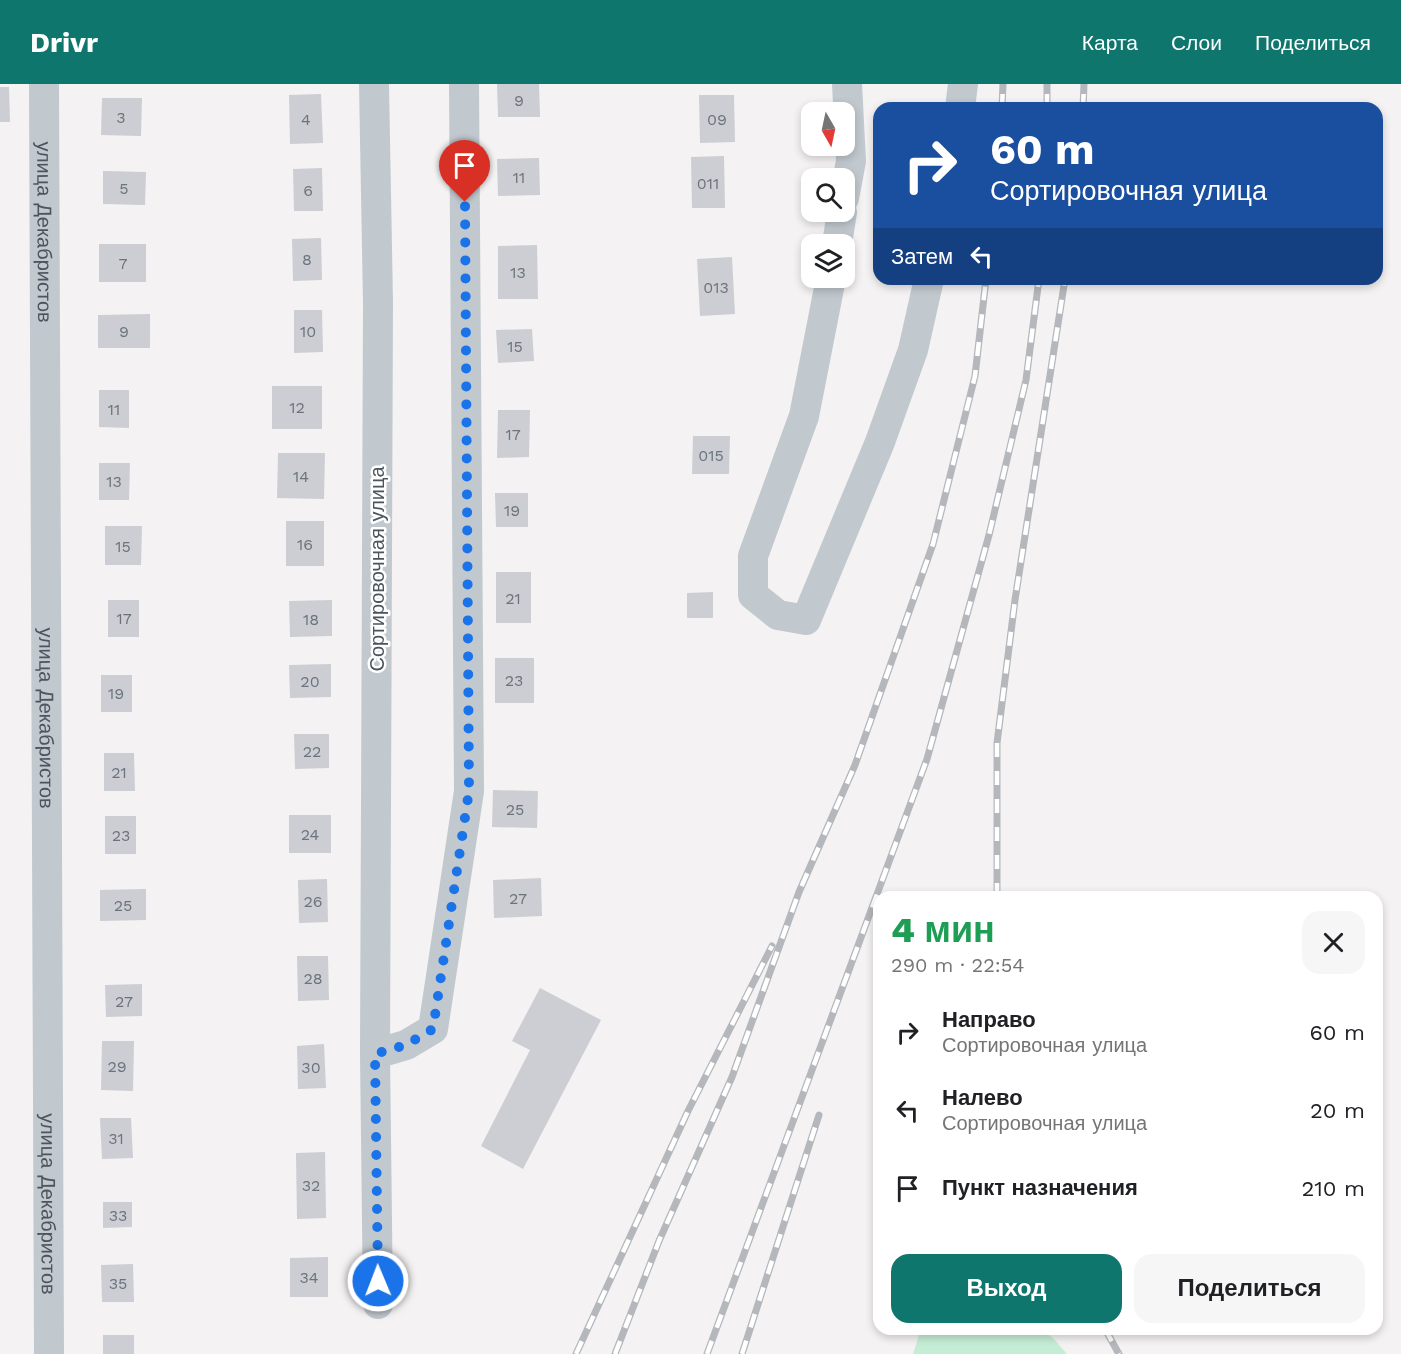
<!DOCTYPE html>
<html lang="ru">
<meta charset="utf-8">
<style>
:root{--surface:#fff;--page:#f6f6f6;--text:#202124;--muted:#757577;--accent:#0f766e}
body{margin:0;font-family:"Work Sans",sans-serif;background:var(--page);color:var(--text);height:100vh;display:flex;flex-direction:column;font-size:22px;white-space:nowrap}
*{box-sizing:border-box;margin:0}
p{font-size:20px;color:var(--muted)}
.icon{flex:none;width:33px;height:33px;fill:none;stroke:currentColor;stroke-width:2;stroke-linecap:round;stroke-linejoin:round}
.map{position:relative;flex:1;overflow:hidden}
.sheet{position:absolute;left:873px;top:807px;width:510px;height:444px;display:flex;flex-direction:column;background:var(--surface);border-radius:18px;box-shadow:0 3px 9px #0003}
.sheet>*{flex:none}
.top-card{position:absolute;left:873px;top:18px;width:510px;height:183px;border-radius:18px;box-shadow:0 3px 9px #0003;background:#1a4fa0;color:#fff;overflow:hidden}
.needle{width:39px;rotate:171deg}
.fabs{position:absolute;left:801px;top:18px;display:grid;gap:12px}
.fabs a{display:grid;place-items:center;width:54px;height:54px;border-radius:12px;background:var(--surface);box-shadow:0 3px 9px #0003;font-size:30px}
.pin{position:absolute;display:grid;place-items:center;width:51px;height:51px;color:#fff;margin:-62px -26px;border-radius:50% 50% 50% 0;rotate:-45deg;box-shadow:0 0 6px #0007}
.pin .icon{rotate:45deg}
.me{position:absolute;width:66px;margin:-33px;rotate:359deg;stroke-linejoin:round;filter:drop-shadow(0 0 4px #0008)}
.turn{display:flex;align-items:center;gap:21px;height:126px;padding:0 18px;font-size:27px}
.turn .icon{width:78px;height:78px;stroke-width:2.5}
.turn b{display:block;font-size:42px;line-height:51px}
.then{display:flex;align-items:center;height:57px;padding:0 18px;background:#0003;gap:12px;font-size:22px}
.round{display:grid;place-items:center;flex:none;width:63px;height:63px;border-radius:18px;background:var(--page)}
.overview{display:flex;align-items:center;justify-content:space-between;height:102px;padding:0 18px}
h1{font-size:36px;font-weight:800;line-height:45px;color:#1e9e55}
.button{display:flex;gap:12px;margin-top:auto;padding:12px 18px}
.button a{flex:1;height:69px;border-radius:18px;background:var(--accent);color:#fff;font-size:24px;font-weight:800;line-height:69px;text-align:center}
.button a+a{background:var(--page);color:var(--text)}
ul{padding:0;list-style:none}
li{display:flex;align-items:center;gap:18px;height:78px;padding:0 18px}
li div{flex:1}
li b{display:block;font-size:22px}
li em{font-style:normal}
header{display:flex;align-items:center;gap:36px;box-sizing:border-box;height:84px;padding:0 30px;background:var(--accent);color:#fff}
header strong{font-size:28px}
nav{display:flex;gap:33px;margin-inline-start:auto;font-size:21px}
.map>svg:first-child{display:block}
.green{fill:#c5edd5}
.building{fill:#ccced4}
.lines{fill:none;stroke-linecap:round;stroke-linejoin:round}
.minor{stroke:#c1c9cf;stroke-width:30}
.rail-casing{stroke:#b4b7bb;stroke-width:7}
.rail{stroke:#fff;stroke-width:4.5;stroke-dasharray:14;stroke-linecap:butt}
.route{stroke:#1a73e8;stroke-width:10;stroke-dasharray:0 18}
.labels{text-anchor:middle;stroke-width:5;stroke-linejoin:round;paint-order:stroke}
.number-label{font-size:16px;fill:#6b737c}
.street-label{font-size:20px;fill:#4b555e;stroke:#fff}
</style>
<header>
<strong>Drivr</strong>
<nav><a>Карта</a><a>Слои</a><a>Поделиться</a></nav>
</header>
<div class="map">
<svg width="1401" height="1270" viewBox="0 0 1401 1270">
<rect width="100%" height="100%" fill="#f4f2f2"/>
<!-- green -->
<path class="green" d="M921 1245H1040L1053 1254 1067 1270H913Z"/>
<!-- building -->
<g class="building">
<path d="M497 0H539L540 33H498Z"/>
<path d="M0 3H9L10 38H0Z"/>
<path d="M321 10 323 59 290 60 289 11Z"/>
<path d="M699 11H734L735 58 700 59Z"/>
<path d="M102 14H142L141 52 101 51Z"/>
<path d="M724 72 725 124H692L691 73Z"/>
<path d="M539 74 540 111 498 112 497 75Z"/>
<path d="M322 84 323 127H294L293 85Z"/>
<path d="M103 87 146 88 145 121 103 120Z"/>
<path d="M321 154 322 196 293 197 292 155Z"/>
<rect x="99" y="160" width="47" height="38"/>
<path d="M537 161 538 215H498V162Z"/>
<path d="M732 173 735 230 700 232 697 175Z"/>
<path d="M294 226H322L323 268 294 269Z"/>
<path d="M150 230V264H98V231Z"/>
<path d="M532 245 534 277 498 279 496 246Z"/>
<rect x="272" y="302" width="50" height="43"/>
<path d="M99 306H129V344L99 343Z"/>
<path d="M498 326H530L529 373 497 374Z"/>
<path d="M693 352H730L729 390H692Z"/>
<path d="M278 369H325L324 415 277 414Z"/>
<path d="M99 379H130L129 416H99Z"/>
<path d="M495 409H528V443H496Z"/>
<rect x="286" y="437" width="38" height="45"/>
<path d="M105 442H142L141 481H105Z"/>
<rect x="496" y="488" width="35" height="51"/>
<path d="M713 508V534H687V509Z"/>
<rect x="108" y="516" width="31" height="37"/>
<path d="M332 516V552L290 553 289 517Z"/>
<rect x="495" y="574" width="39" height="45"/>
<path d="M331 580V613L290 614 289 581Z"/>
<rect x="101" y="591" width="31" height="37"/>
<path d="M294 650H329V684L295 685Z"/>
<path d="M104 669H134L135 707H104Z"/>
<path d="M493 706 538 707 537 744 492 743Z"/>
<rect x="289" y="731" width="42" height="38"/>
<rect x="105" y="732" width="31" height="38"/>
<path d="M541 794 542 832 494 834 493 796Z"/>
<path d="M327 795 328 838 299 839 298 796Z"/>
<path d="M146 805V836L100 837V806Z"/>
<path d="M297 872H328L329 916 298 917Z"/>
<path d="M142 900V932L106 933 105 901Z"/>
<path d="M540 904 601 936 523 1085 481 1062 530 966 512 957Z"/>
<path d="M102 957H134L133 1007 101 1006Z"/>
<path d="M324 960 326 1004 298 1005 297 962Z"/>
<path d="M100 1034H131L133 1074 102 1075Z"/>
<path d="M325 1068 326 1134 297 1135 296 1069Z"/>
<path d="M103 1118H132V1143L103 1144Z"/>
<path d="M328 1173V1213H290V1174Z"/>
<path d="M133 1180 134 1218H102L101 1181Z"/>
<rect x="103" y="1251" width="31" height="19"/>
</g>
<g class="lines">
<!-- minor -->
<g class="minor">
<path id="s1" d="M44 0 49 1270"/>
<path d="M374 0 378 219 375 970 378 1220"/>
<path d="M960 24 963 0"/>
<path d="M844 114 851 77 847 0"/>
<path d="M837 160 842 128"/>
<path d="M831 194 804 332 753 472V511L778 531 806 536 880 358 913 266 929 195"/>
<path d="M375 970 406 961 433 945 469 707 464 0"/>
</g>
<!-- rail casing -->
<g class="rail-casing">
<g id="rail">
<path d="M1002 24 1003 0"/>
<path d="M1047 24V0"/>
<path d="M1083 24 1084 0"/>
<path d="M997 813V659L1015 516 1065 195"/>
<path d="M1105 1245 1119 1270"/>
<path d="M576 1270 688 1027 772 862"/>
<path d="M615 1270 659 1157 732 993 799 808 855 681 933 460 975 292 986 195"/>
<path d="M707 1270 927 675 989 451 1026 296 1039 195"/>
<path d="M742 1270 819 1031"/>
</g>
</g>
<!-- rail -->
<use href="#rail" class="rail"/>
</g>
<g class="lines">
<!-- route -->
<path class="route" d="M378 1197 375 970 406 961 433 945 469 707 465 118"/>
</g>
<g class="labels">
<!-- number labels -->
<g class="number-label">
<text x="519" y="22">9</text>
<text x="121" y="39">3</text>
<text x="306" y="41">4</text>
<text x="717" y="41">09</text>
<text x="519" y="99">11</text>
<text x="708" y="105">011</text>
<text x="124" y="110">5</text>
<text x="308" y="112">6</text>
<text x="307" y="181">8</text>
<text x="123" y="185">7</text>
<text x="518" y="194">13</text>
<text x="716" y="209">013</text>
<text x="124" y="253">9</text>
<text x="308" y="253">10</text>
<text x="515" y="268">15</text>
<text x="297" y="329">12</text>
<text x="114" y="331">11</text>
<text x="513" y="356">17</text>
<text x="711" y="377">015</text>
<text x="301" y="398">14</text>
<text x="114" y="403">13</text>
<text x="512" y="432">19</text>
<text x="305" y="466">16</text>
<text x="123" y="468">15</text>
<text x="513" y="520">21</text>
<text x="124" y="540">17</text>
<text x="311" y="541">18</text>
<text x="514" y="602">23</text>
<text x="310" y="603">20</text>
<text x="116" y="615">19</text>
<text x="312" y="673">22</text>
<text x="119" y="694">21</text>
<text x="515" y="731">25</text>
<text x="310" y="756">24</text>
<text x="121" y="757">23</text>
<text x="518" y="820">27</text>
<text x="313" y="823">26</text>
<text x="123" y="827">25</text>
<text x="313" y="900">28</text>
<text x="124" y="923">27</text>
<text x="117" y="988">29</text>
<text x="311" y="989">30</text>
<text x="116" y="1060">31</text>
<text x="311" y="1107">32</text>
<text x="118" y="1137">33</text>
<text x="309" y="1199">34</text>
<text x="118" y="1205">35</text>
</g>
<!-- street labels -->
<g class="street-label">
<text dy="7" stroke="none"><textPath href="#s1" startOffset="148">улица Декабристов</textPath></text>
<text transform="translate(377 485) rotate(-90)" y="7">Сортировочная улица</text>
<text dy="7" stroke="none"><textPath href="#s1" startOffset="634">улица Декабристов</textPath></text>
<text dy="7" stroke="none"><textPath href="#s1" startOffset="1120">улица Декабристов</textPath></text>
</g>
</g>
</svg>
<div class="fabs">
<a><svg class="needle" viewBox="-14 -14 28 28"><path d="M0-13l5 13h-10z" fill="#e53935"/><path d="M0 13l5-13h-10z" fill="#757577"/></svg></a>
<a><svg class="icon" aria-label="search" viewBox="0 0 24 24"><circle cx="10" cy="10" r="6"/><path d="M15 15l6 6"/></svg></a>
<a><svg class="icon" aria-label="layers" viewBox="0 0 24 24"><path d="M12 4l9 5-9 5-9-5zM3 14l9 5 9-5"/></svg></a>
</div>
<div class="pin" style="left:465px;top:118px;background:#d93025"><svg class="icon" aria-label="arrive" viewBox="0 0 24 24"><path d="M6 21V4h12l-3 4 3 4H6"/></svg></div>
<svg class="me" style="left:378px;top:1197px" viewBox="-20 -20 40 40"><circle r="17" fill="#1a73e8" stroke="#fff" stroke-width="3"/><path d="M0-11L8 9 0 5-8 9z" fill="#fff"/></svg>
<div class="top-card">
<div class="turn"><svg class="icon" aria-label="right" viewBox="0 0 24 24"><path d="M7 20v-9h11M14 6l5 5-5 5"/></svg><div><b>60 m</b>Сортировочная улица</div></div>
<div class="then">Затем<svg class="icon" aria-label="left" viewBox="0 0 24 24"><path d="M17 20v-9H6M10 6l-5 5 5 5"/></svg></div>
</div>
<section class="sheet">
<div class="overview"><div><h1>4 мин</h1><p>290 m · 22:54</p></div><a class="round"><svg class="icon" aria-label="close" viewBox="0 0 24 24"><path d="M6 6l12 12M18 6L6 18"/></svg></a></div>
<ul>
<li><svg class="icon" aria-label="right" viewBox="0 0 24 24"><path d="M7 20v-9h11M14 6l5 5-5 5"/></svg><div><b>Направо</b><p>Сортировочная улица</p></div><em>60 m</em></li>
<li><svg class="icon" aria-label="left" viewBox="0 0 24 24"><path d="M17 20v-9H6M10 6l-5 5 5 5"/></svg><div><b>Налево</b><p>Сортировочная улица</p></div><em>20 m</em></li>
<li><svg class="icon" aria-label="arrive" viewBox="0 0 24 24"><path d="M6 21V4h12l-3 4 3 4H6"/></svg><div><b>Пункт назначения</b></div><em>210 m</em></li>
</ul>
<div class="button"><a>Выход</a><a>Поделиться</a></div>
</section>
</div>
